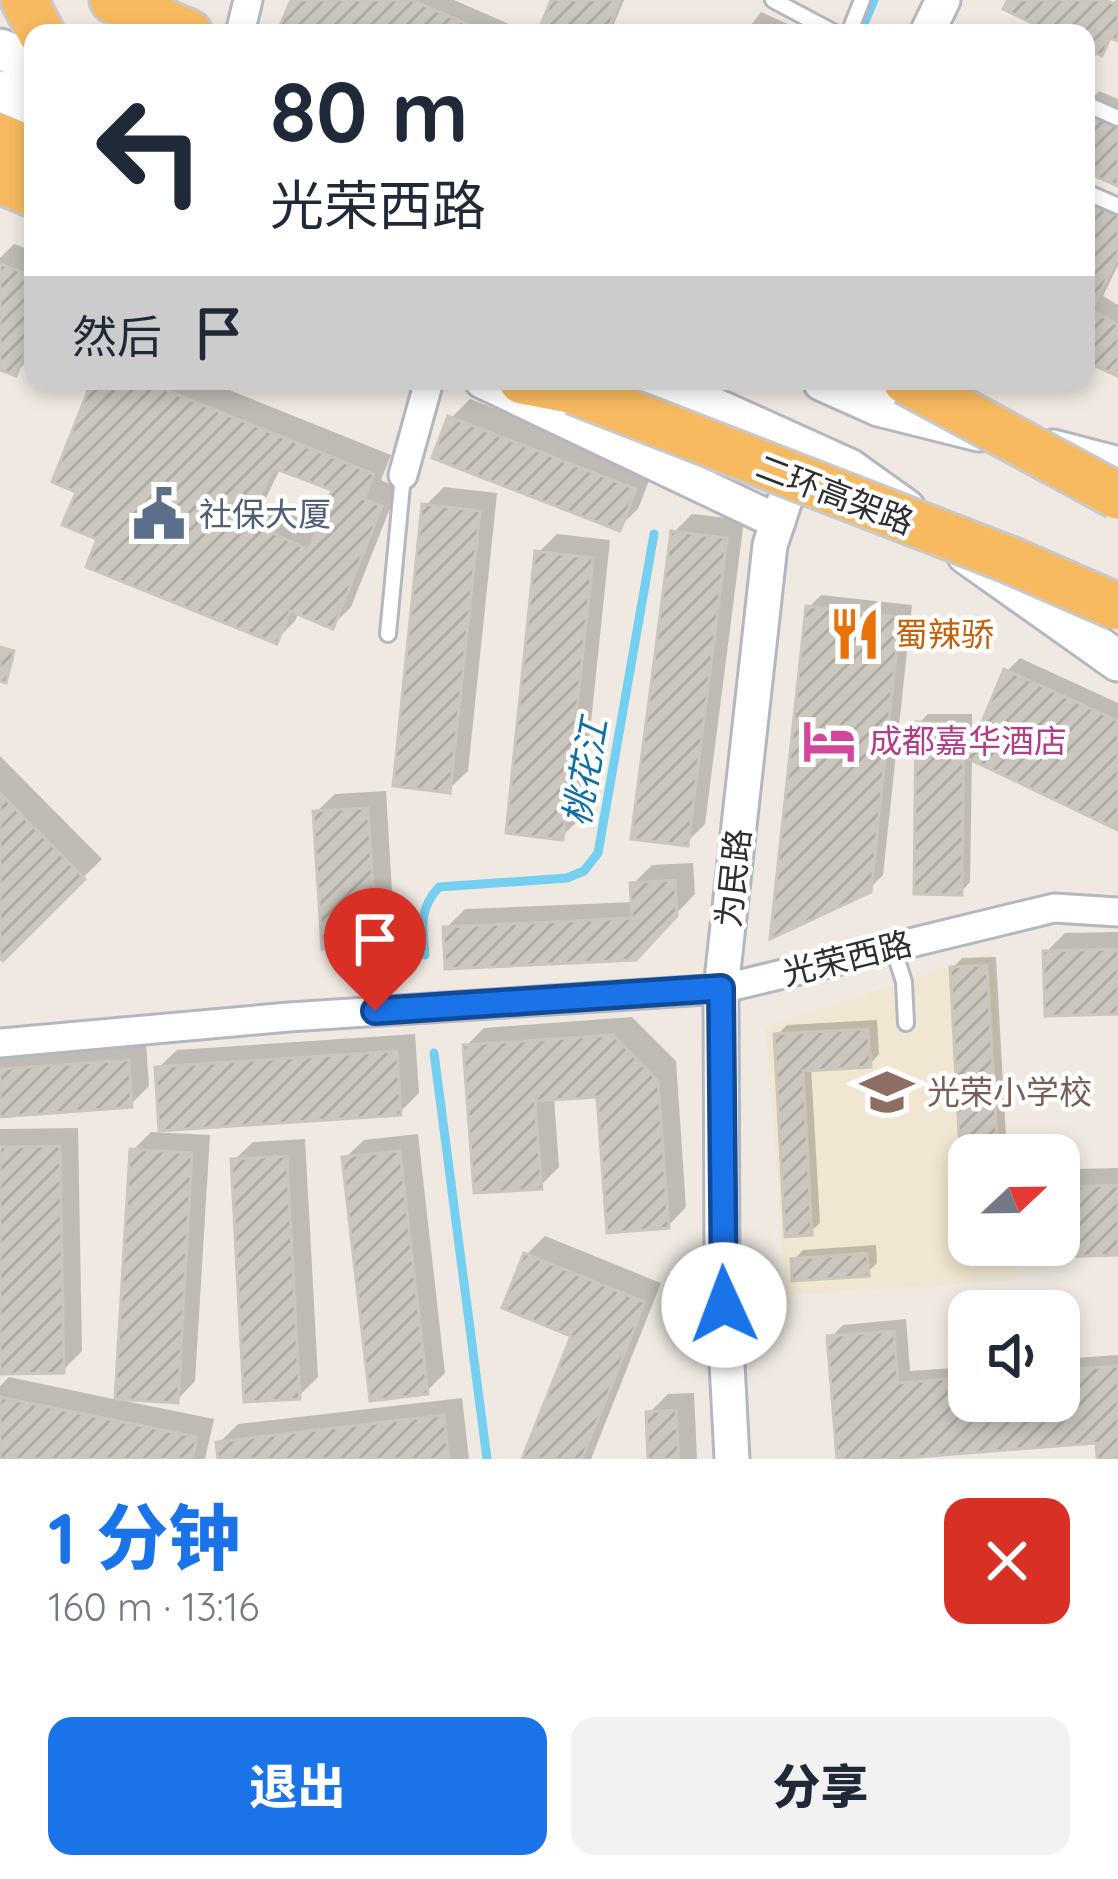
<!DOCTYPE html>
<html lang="zh">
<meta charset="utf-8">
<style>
:root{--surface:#fff;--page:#f2f2f3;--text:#1f2937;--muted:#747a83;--accent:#1a73e8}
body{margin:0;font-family:Quicksand,"Noto Sans SC",sans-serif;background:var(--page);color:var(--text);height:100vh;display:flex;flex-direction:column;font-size:45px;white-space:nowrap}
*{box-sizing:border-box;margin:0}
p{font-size:39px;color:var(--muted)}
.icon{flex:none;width:66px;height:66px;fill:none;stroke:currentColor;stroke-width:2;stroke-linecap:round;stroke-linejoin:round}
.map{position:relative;height:1459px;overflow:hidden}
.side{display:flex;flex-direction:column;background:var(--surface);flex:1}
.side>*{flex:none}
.hud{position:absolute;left:24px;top:24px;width:1071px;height:366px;border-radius:24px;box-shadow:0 6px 18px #0003;background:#fff;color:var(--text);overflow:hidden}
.needle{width:78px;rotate:68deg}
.fabs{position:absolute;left:948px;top:1134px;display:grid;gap:24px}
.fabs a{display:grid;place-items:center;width:132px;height:132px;border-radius:24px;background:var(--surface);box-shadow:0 6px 18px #0003;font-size:60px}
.pin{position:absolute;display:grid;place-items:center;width:102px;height:102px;color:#fff;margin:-123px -51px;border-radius:50% 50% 50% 0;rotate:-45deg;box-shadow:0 0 12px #0007}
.pin .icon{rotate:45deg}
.me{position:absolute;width:132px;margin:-66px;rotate:358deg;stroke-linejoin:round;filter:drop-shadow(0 0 9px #0008)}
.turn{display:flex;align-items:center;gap:42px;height:252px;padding:0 48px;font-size:54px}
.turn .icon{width:156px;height:156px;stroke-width:2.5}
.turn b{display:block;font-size:84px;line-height:102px}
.then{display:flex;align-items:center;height:114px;padding:0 48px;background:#0003;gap:24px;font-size:45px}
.round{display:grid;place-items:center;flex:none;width:126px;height:126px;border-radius:24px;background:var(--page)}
.head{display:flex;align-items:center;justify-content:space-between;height:204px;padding:0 48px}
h1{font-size:72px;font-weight:800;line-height:90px;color:var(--accent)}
.primary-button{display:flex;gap:24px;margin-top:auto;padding:24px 48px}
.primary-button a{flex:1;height:138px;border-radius:24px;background:var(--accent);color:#fff;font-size:48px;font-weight:800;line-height:138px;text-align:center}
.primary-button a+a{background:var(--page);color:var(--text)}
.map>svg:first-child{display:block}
.education{fill:#f0e6d1}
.shadow{fill:#0003;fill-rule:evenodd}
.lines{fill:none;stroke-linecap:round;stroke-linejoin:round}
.stream{stroke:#75cff0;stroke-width:9}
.building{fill:url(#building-hatch);stroke:#cbc5ba;stroke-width:3;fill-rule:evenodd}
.service-casing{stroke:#b4b7c1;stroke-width:20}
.minor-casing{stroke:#b4b7c1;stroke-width:33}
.tertiary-casing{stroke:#b4b7c1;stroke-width:39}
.secondary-casing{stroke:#b4b7c1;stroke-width:45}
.trunk-casing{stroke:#c9c9c9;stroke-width:51}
.service{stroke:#fff;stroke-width:14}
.minor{stroke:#fff;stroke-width:27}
.tertiary{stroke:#fff;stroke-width:33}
.secondary{stroke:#fff;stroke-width:39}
.trunk{stroke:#f8ba60;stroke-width:45}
.trunk-bridge-casing{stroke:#c9c9c9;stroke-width:51;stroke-linecap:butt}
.trunk-bridge{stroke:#f8ba60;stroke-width:45}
.route-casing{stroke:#114b97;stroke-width:30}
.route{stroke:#1a73e8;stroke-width:21}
.labels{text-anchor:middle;stroke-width:9;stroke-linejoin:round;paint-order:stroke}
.street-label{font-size:33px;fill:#2e2e2e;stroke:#fff}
.service-label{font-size:33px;fill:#4e5e75;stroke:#fff;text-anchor:start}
.food-label{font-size:33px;fill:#c56008;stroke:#fff;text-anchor:start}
.hotel-label{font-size:33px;fill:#b23c85;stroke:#fff;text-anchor:start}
.education-label{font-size:33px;fill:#785e54;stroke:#fff;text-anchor:start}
.water-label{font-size:36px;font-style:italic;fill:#0d6fa3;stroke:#fff}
</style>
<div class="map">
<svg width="1118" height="1459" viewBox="0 0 1118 1459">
<defs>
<pattern id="building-hatch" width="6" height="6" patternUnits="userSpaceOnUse" patternTransform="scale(3)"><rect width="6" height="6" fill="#cbc7bf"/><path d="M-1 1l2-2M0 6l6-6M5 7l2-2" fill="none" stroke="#afaba4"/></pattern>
</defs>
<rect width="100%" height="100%" fill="#efe9e1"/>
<!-- education -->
<path class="education" d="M992 952 1007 1155H969V1245H1014L1016 1280 786 1295 766 1028Z"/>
<!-- shadow -->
<g class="shadow">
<path d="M294 0H454L509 24 506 33H304Z"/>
<path d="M555 0H624L610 33H561Z"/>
<path d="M761 12 808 33H745Z"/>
<path d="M1099 91 1118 99V183L1086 168V104Z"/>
<path d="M1099 189 1118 197V265L1103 296 1118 305V373L1086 358V202Z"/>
<path d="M14 244 33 251V355L16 373 0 367V258Z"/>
<path d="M95 381H207L391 455 381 480 398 488 351 607 333 625 299 612 295 621 276 640 80 490ZM281 467 336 488 320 528 264 502Z"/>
<path d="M470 399 653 470 638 509 619 527 451 418Z"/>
<path d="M444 487 497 493 468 771 449 789 425 506Z"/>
<path d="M692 514 744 520 705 824 686 843 674 532Z"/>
<path d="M557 534 610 540 581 818 562 836 538 553Z"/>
<path d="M821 595 912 605 883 875 869 889 808 608Z"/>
<path d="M1020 658 1118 703V826L972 757 970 882 961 892 919 723 928 714H972V754L1007 671Z"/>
<path d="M0 756 102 859 3 956 0 953Z"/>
<path d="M386 791 394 924 375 943 316 812 335 794Z"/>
<path d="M693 863 695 894 649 942 446 928 465 909 634 902 633 884 652 865Z"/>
<path d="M1118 932V1011L1046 952 1065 933Z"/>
<path d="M996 957 1007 1155H969V1222L953 968 962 958Z"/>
<path d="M632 1017 676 1061 686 1207 668 1226 600 1093 554 1097 559 1167 540 1186 466 1046 484 1028Z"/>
<path d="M877 1020 879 1054 870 1064 811 1067 820 1223 810 1232 777 1035 787 1025Z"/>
<path d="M415 1034 419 1093 400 1112 158 1068 177 1050Z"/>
<path d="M146 1043 149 1086 131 1104 0 1114V1053Z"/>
<path d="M78 1128 82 1351 63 1370 0 1371V1129Z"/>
<path d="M151 1132 210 1135 195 1381 177 1400 125 1397V1401L214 1419 205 1459H0V1386L9 1377 118 1400 132 1151Z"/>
<path d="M418 1134 445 1373 427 1391 345 1158 364 1140Z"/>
<path d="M305 1139 318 1377 299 1396 234 1160 253 1142Z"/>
<path d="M1118 1168V1252L1059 1188 1077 1169Z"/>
<path d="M545 1236 661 1283 591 1459H525L575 1335 526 1255Z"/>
<path d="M876 1245 877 1263 867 1273 794 1260 803 1250Z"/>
<path d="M906 1319 910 1371 969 1367V1401H1059V1359L1118 1355V1459H1101L1099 1440 840 1459 830 1338 843 1325Z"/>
<path d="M694 1393 697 1459H651L649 1413 668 1394Z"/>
<path d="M462 1398 469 1459H221L219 1443 238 1424Z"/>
</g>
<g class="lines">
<!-- stream -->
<g class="stream">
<path d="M860 33 874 0"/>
<path d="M425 955C422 927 419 908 439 887L567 878 584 871 598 853 654 534"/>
<path d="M434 1053 487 1459"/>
</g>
</g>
<!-- building -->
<g class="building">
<path d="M291 0H412L488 33H297L280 26Z"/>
<path d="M551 0H620L607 33H553L540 27Z"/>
<path d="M1008 0H1106L1114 4 1118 0V41L1110 38 1102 56 1086 49V33H1053L1003 9Z"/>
<path d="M1086 111 1118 126V186L1086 172Z"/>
<path d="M1086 202 1118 215V256L1092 310 1118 325V376L1086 362Z"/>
<path d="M0 264 33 276V330L16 376 0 370Z"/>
<path d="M92 381H144L374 474 364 499 382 506 333 629 290 611 277 644 86 567 97 539 62 525 76 492 52 482ZM274 468 332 490 309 550 247 521Z"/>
<path d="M448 416 636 489 620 531 432 458Z"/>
<path d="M422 504 480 511 450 793 393 786Z"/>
<path d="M671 531 727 538 688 846 631 839Z"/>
<path d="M535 551 593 558 563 840 506 833Z"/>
<path d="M806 606 900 617 871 892 770 939Z"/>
<path d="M0 647 14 651 6 683 0 681Z"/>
<path d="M1004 669 1118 721V830L967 758Z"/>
<path d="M916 722 964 723 962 895 914 894Z"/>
<path d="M0 793 85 879 3 961 0 958Z"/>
<path d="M368 808 377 946 322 949 313 811Z"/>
<path d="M675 880 677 916 636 960 445 969 443 927 632 918 630 883Z"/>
<path d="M1118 949V1014L1045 1016 1043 951Z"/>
<path d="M987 965 998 1155H969V1225H964L950 967Z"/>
<path d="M868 1029 871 1067 803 1071 812 1235 785 1237 774 1034Z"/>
<path d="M613 1035 658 1081 669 1228 607 1233 597 1097 535 1101 542 1189 474 1193 463 1045Z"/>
<path d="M397 1051 401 1115 159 1131 155 1067Z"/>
<path d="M129 1060 132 1107 0 1117V1069Z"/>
<path d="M60 1146 64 1373 0 1374V1147Z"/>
<path d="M130 1149 192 1153 178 1403 115 1399Z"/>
<path d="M400 1151 428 1394 370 1401 342 1157Z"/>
<path d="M287 1156 300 1399 244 1402 231 1159Z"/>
<path d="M1118 1185V1255L1058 1257 1059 1187Z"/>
<path d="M524 1253 645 1302 582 1459H522L571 1336 502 1308Z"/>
<path d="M867 1253 869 1276 792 1281 791 1259Z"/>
<path d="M894 1331 898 1383 969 1377V1401H1059V1370L1118 1366V1459H1097L1096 1443 892 1459H837L827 1336Z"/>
<path d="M0 1397 197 1437 192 1459H0Z"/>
<path d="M676 1410 679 1459H648L646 1412Z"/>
<path d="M444 1415 449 1459H218L216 1442Z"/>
</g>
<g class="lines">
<!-- service casing -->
<g class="service-casing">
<g id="service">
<path d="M773 0 835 33"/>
<path d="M849 33 862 0"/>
<path d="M1086 104 1118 118"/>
<path d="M1086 192 1118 206"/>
<path d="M388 634 403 475"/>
<path d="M893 947 904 982 906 1023"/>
</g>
</g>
<!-- minor casing -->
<g class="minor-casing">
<g id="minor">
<path d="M240 33 248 0"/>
<path d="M403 475 429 381"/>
<path d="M0 1043 289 1017 721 989 1054 908 1118 912"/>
</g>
</g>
<!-- tertiary casing -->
<g class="tertiary-casing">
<g id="tertiary">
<path d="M927 33 943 0"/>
<path d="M482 381 778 522"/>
<path d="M732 1459 722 1267 721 989 770 545 800 455"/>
</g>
</g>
<!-- secondary casing -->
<g class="secondary-casing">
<g id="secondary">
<path d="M0 49 33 63"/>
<path d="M0 91 33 105"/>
<path d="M654 381 849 469 905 509"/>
<path d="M823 381 879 406 979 431"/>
<path d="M1053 450 1118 467"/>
<path d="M967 554 1118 661"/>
</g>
</g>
<!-- trunk casing -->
<g class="trunk-casing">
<g id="trunk">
<path d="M24 0 41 33"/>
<path d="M113 0 189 33"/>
<path d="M0 137 33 152"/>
<path d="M0 180 33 194"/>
<path d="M522 381 574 391"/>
</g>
</g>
<!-- service -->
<use href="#service" class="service"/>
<!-- minor -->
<use href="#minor" class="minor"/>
<!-- tertiary -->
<use href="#tertiary" class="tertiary"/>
<!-- secondary -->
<use href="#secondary" class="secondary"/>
<!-- trunk -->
<use href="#trunk" class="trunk"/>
<!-- trunk-bridge casing -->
<g class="trunk-bridge-casing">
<g id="trunk-bridge">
<path d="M906 381 1118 496"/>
<path d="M574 391 1010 560 1118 607"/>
</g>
</g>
<!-- trunk-bridge -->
<use href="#trunk-bridge" class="trunk-bridge"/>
</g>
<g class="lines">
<!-- route casing -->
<g class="route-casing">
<path id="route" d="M375 1011 721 988 724 1305"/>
</g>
<!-- route -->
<use href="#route" class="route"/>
</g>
<!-- icons -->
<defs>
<g id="civic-bare" transform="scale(4.14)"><path d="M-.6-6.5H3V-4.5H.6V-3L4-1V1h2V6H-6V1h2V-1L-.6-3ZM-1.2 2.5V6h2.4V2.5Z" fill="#5c6f8a" stroke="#fff" stroke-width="2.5" paint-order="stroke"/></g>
<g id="restaurant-bare" transform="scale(4.14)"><path d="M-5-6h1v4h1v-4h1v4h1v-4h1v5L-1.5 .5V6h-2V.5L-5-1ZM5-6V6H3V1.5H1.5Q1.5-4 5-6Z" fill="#e8710a" stroke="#fff" stroke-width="2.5" paint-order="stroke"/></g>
<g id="hotel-bare" transform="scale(4.14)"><path d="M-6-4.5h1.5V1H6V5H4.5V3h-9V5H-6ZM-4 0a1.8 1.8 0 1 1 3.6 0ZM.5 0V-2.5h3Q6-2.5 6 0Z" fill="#d1479c" stroke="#fff" stroke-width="2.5" paint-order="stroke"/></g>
<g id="school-bare" transform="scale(4.14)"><path d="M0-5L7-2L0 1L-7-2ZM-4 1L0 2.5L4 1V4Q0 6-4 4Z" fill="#8d6e63" stroke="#fff" stroke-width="2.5" paint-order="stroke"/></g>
</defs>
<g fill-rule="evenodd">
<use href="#civic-bare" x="159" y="514"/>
<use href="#restaurant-bare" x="855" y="634"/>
<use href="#hotel-bare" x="829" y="741"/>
<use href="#school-bare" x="887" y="1092"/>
</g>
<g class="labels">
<!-- street labels -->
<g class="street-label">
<text transform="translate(835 494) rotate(21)" y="12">二环高架路</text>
<text transform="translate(733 878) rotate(-84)" y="12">为民路</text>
<text transform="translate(847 958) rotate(-14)" y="12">光荣西路</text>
</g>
<!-- service labels -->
<g class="service-label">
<text x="199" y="526">社保大厦</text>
</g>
<!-- food labels -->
<g class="food-label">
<text x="895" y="646">蜀辣骄</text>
</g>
<!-- hotel labels -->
<g class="hotel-label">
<text x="869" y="753">成都嘉华酒店</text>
</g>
<!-- education labels -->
<g class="education-label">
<text x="927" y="1104">光荣小学校</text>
</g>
<!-- water labels -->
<g class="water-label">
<text transform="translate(585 772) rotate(-80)" y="13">桃花江</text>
</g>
</g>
</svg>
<div class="fabs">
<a><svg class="needle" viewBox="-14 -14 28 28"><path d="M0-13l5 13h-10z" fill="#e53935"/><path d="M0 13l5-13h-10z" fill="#747a83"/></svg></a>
<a><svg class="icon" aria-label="sound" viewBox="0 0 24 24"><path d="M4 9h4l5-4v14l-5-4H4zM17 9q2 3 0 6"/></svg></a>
</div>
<div class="pin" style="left:375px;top:1011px;background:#d93025"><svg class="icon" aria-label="arrive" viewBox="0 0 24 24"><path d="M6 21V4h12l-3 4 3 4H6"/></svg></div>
<svg class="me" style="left:724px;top:1305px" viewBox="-20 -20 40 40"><circle r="19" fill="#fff"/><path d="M0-13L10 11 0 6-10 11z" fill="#1a73e8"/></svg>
<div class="hud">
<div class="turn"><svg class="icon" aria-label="left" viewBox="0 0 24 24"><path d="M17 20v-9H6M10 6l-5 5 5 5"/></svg><div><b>80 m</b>光荣西路</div></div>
<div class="then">然后<svg class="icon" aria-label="arrive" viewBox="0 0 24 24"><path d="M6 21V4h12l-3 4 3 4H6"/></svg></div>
</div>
</div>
<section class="side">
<div class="head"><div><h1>1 分钟</h1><p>160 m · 13:16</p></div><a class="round" style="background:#d93025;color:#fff"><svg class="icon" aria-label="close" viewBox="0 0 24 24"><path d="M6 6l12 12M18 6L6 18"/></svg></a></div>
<div class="primary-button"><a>退出</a><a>分享</a></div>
</section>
